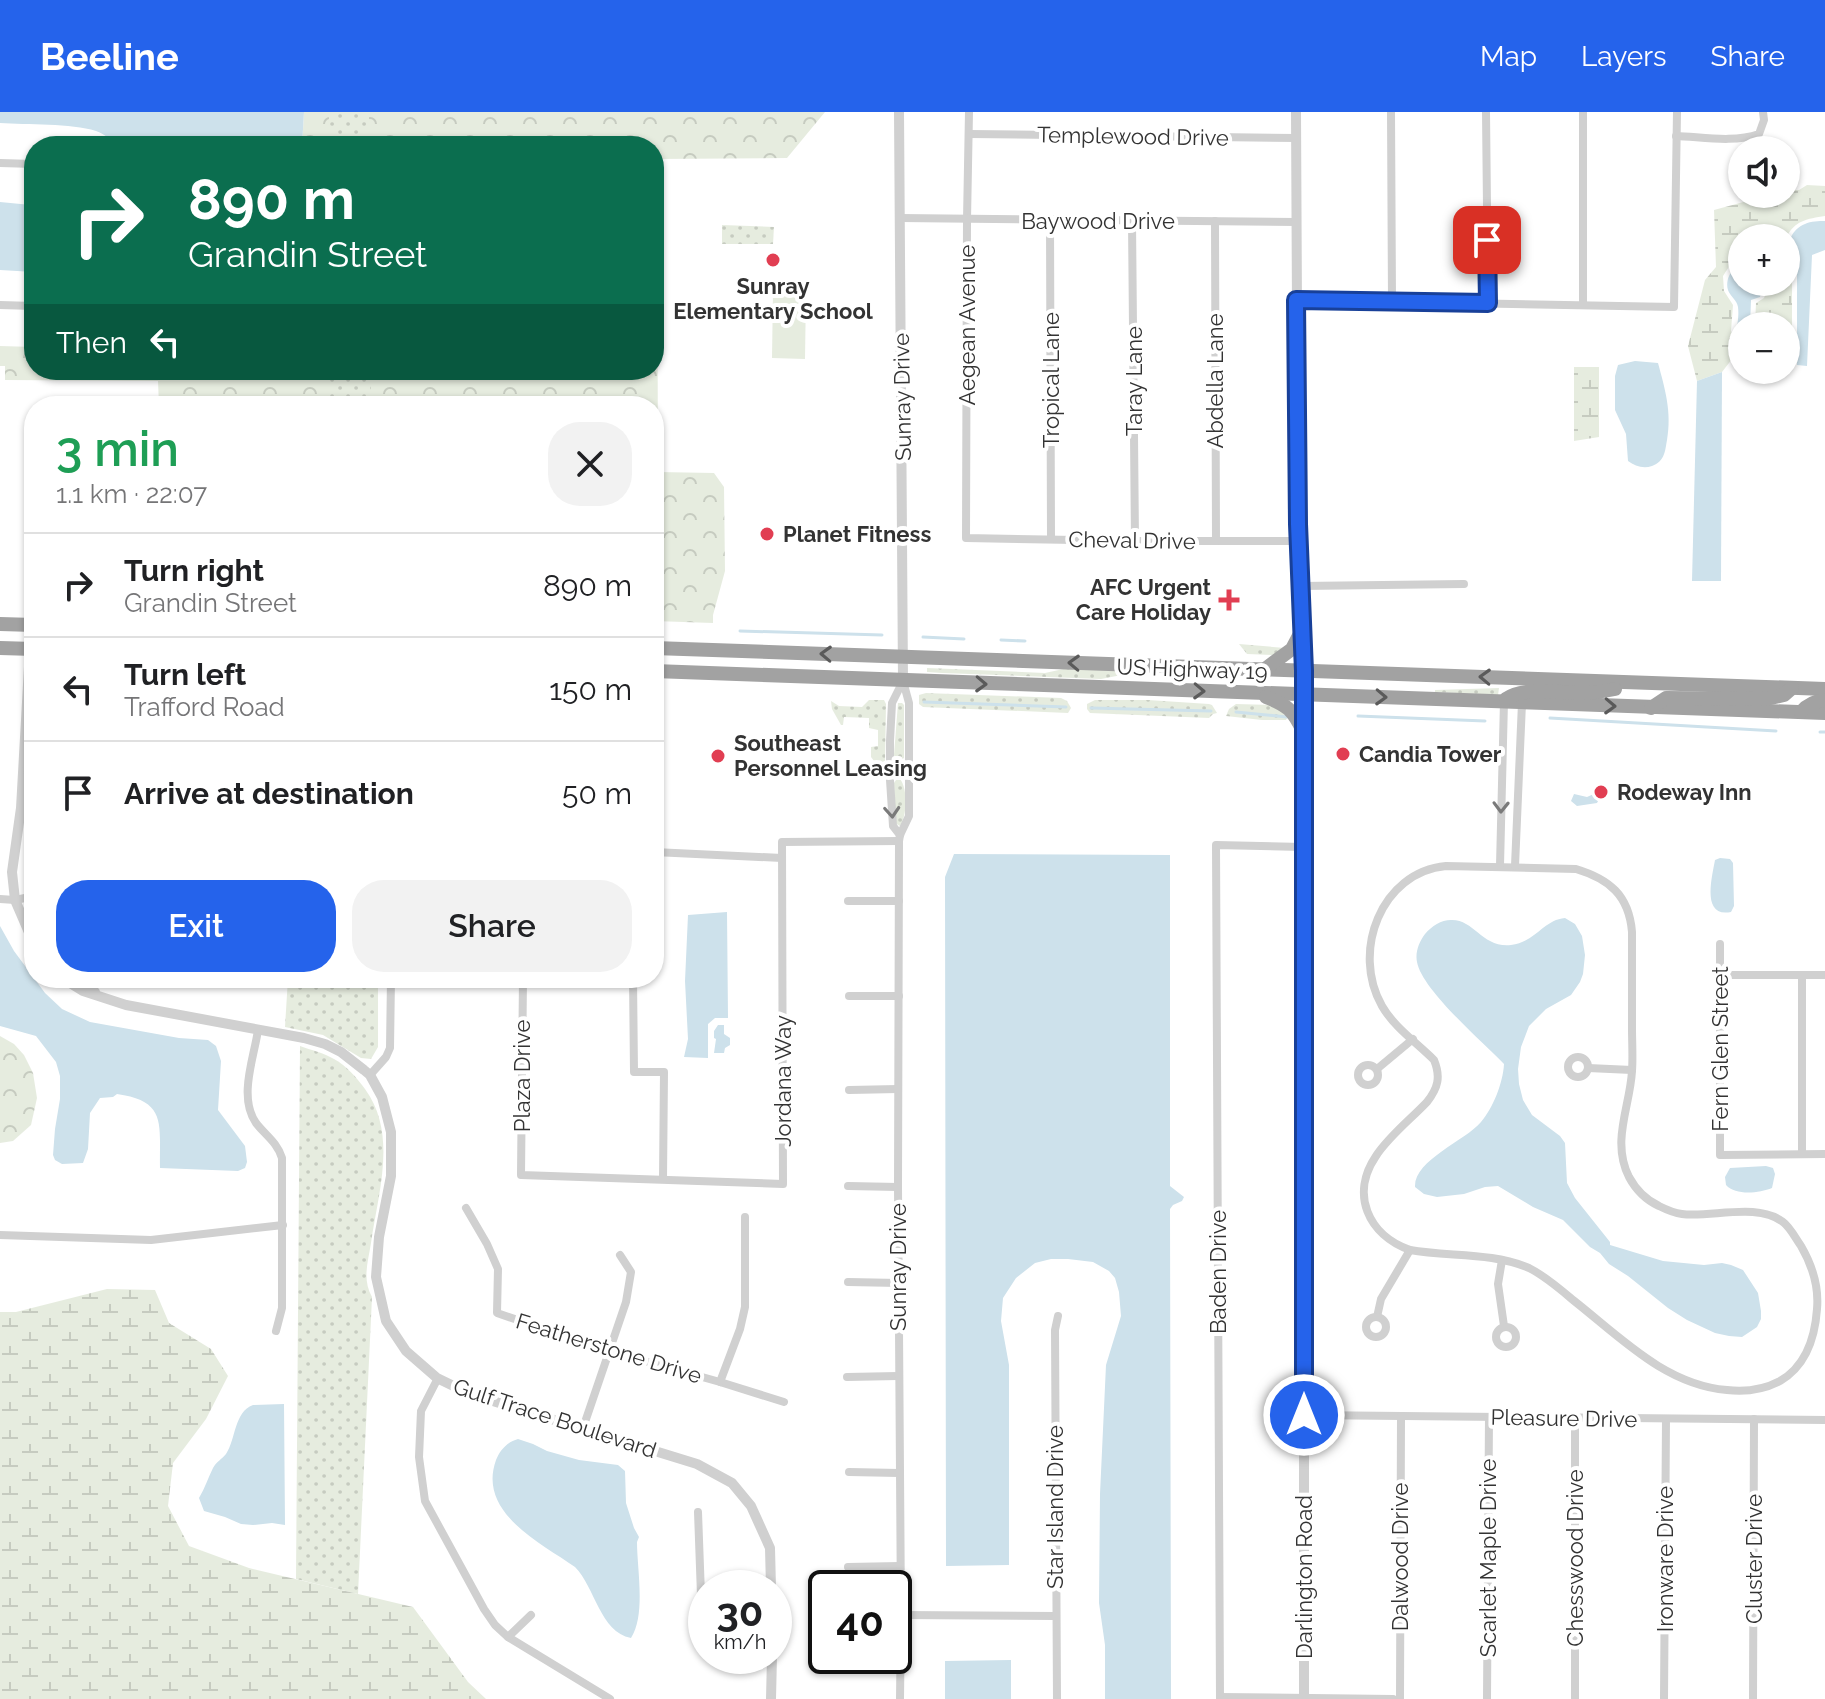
<!DOCTYPE html>
<meta charset="utf-8">
<style>
:root{--surface:#fff;--page:#f2f2f2;--text:#202124;--muted:#757577;--line:#e0e0e0;--accent:#2563eb}
body{margin:0;font-family:Raleway,sans-serif;background:var(--page);color:var(--text);height:100vh;display:flex;flex-direction:column;font-size:30px;white-space:nowrap}
*{box-sizing:border-box;margin:0}
p{font-size:26px;color:var(--muted)}
.icon{flex:none;width:44px;height:44px;fill:none;stroke:currentColor;stroke-width:2;stroke-linecap:round;stroke-linejoin:round}
.map{position:relative;flex:1;overflow:hidden}
.drawer{position:absolute;left:24px;top:284px;width:640px;height:592px;display:flex;flex-direction:column;background:var(--surface);border-radius:32px;box-shadow:0 2px 6px #0004}
.drawer>*{flex:none}
.hud{position:absolute;left:24px;top:24px;width:640px;height:244px;border-radius:32px;box-shadow:0 2px 6px #0004;background:#0b6e4f;color:#fff;overflow:hidden}
.controls{position:absolute;left:1728px;top:24px;display:grid;gap:16px}
.controls a{display:grid;place-items:center;width:72px;height:72px;border-radius:50%;background:var(--surface);box-shadow:0 2px 6px #0004;font-size:40px}
.speed{position:absolute;left:688px;top:1458px;display:flex;gap:16px;font-size:40px;font-weight:700;text-align:center}
.speed>*{display:grid;place-content:center;width:104px;height:104px;border-radius:50%;background:var(--surface);box-shadow:0 2px 6px #0004;line-height:1}
.speed small{font-size:20px;font-weight:400}
.speed .limit{border:4px solid #111;border-radius:12px;background:#fff;color:#111}
.pin{position:absolute;display:grid;place-items:center;width:68px;height:68px;color:#fff;margin:-34px;border-radius:16px;box-shadow:0 4px 12px #0006}
.me{position:absolute;width:88px;margin:-44px;rotate:0deg;stroke-linejoin:round;filter:drop-shadow(0 0 6px #0008)}
.turn{display:flex;align-items:center;gap:28px;height:168px;padding:0 32px;font-size:36px}
.turn .icon{width:104px;height:104px;stroke-width:2.5}
.turn b{display:block;font-size:56px;line-height:68px}
.then{display:flex;align-items:center;height:76px;padding:0 32px;background:#0003;gap:16px;font-size:30px}
.round{display:grid;place-items:center;flex:none;width:84px;height:84px;border-radius:32px;background:var(--page)}
.headline{display:flex;align-items:center;justify-content:space-between;height:136px;padding:0 32px}
h1{font-size:48px;font-weight:600;line-height:60px;color:#1e9e55}
.button{display:flex;gap:16px;margin-top:auto;padding:16px 32px}
.button a{flex:1;height:92px;border-radius:32px;background:var(--accent);color:#fff;font-size:32px;font-weight:600;line-height:92px;text-align:center}
.button a+a{background:var(--page);color:var(--text)}
ul{padding:0;list-style:none}
li{display:flex;align-items:center;gap:24px;height:104px;padding:0 32px;border-top:2px solid var(--line)}
li div{flex:1}
li b{display:block;font-size:30px}
li em{font-style:normal}
header{display:flex;align-items:center;gap:48px;box-sizing:border-box;height:112px;padding:0 40px;background:var(--accent);color:#fff}
header strong{font-size:38px}
nav{display:flex;gap:44px;margin-inline-start:auto;font-size:28px}
.map>svg:first-child{display:block}
.green{fill:url(#green-dots)}
.forest{fill:url(#forest-crowns)}
.wetland{fill:url(#wetland-marsh)}
.pitch{fill:#e6ecdf}
.water{fill:#cde1eb}
.lines{fill:none;stroke-linecap:round;stroke-linejoin:round}
.stream{stroke:#cde1eb;stroke-width:3}
.minor{stroke:#d0d0d0;stroke-width:8}
.tertiary{stroke:#d0d0d0;stroke-width:10}
.trunk{stroke:#a2a2a2;stroke-width:14}
.oneway{stroke:#5a5a5a}
.oneway2{stroke:#7a7a7a}
.route-casing{stroke:#184099;stroke-width:20}
.route{stroke:#2563eb;stroke-width:14}
.poi-dot{fill:#e13e52;stroke:#fff;stroke-width:3}
.labels{text-anchor:middle;stroke-width:8;stroke-linejoin:round;paint-order:stroke}
.street-label{font-size:22px;fill:#333;stroke:#fff}
.poi-label{font-size:22px;font-weight:bold;fill:#333;stroke:#fff;text-anchor:start}
</style>
<header>
<strong>Beeline</strong>
<nav><a>Map</a><a>Layers</a><a>Share</a></nav>
</header>
<div class="map">
<svg width="1825" height="1587" viewBox="0 0 1825 1587">
<defs>
<pattern id="green-dots" width="8" height="8" patternUnits="userSpaceOnUse" patternTransform="scale(2)"><rect width="8" height="8" fill="#e6ecdf"/><path d="M2 2h.1M6 6h.1" fill="none" stroke="#c6cbc0" stroke-width="1.8" stroke-linecap="round"/></pattern>
<pattern id="forest-crowns" width="20" height="18" patternUnits="userSpaceOnUse" patternTransform="scale(2)"><rect width="20" height="18" fill="#e6ecdf"/><path d="M2 6a3 3 0 1 1 6 0M12 15a3 3 0 1 1 6 0" fill="none" stroke="#c6cbc0"/></pattern>
<pattern id="wetland-marsh" width="20" height="14" patternUnits="userSpaceOnUse" patternTransform="scale(2)"><rect width="20" height="14" fill="#e6ecdf"/><path d="M1 5h8M5 5V1M11 12h8M15 12V8" fill="none" stroke="#c6cbc0"/></pattern>
</defs>
<rect width="100%" height="100%" fill="#fff"/>
<!-- green -->
<g class="green">
<rect x="329" y="0" width="40" height="34"/>
<path d="M722 113 774 115 773 132H722Z"/>
<rect x="327" y="258" width="44" height="36"/>
<path d="M1239 532 1285 536 1273 543 1247 542Z"/>
<path d="M927 556 1045 561 1068 556 1137 560 1101 567 942 561 927 560Z"/>
<path d="M1499 576 1498 583 1435 580V578Z"/>
<path d="M926 581 1061 586 1067 589 1071 596 1068 601 923 595 919 592V583Z"/>
<path d="M869 588H884L886 592 885 649 882 654 877 653 871 645V635L878 634V618L869 616V606L844 605 843 613H841L832 597 831 589 839 594 862 595Z"/>
<path d="M1095 588H1148L1209 592 1212 593 1217 601 1213 602 1209 606 1090 601 1087 597V592Z"/>
<path d="M898 591H902L904 593V646L899 649 895 647 894 643Z"/>
<path d="M1236 592 1276 593 1287 606 1286 608H1262L1226 604 1229 597Z"/>
<path d="M900 667C908 677 907 704 900 714L895 711 894 671 896 668Z"/>
<path d="M288 866H378V935L371 947 361 946 323 923 285 915Z"/>
<path d="M300 934C311 938 324 941 334 947 347 954 356 965 365 977 398 1022 378 1081 371 1131 368 1150 362 1167 372 1185L358 1482 296 1467Z"/>
</g>
<!-- forest -->
<g class="forest">
<path d="M304 0H329V34H302Z"/>
<path d="M369 0H825L787 46 657 47 658 360 714 361 724 375 725 459 713 503V511L654 509V294H371V258H654V34H369Z"/>
<path d="M0 234 34 235V258H327V294H159L158 269 5 268V254H0Z"/>
<path d="M0 924 14 932 24 943 33 961 37 986 31 1013 13 1029 0 1031Z"/>
</g>
<!-- wetland -->
<g class="wetland">
<path d="M1807 73 1825 74V104C1807 107 1795 108 1786 126H1742V147L1730 153 1723 164 1724 179 1733 193 1731 219 1739 238H1742H1739L1722 260 1697 269 1688 234 1705 168 1716 155 1714 98 1773 82H1786V78H1799Z"/>
<path d="M1792 154V238H1786V214H1755L1756 191 1764 186 1770 170H1786V157Z"/>
<path d="M1574 255H1599V325L1574 329Z"/>
<path d="M107 1177 155 1178 169 1211 211 1237 228 1264 206 1307 173 1351 168 1394 189 1434 249 1456 413 1495 468 1570 486 1587H0V1200H16Z"/>
</g>
<!-- pitch -->
<path class="pitch" d="M773 179H806L805 247 772 246Z"/>
<!-- water -->
<g class="water">
<path d="M0 0H304L302 34H115C110 27 105 22 96 19 71 11 27 13 0 11Z"/>
<path d="M0 90 31 93 34 98V160L0 158Z"/>
<path d="M1825 109V138L1812 143 1807 254 1797 253V148L1786 152C1786 137 1789 118 1805 112 1811 109 1819 109 1825 109Z"/>
<path d="M1742 152V170H1764L1760 185 1751 188 1750 214H1742V232C1733 213 1740 212 1738 195 1737 188 1730 184 1728 178 1725 166 1732 156 1742 152Z"/>
<path d="M1635 249 1658 251C1665 277 1672 300 1667 328 1665 339 1665 349 1652 354 1643 357 1635 354 1628 349L1626 322 1615 298V264L1618 253Z"/>
<path d="M1722 260 1721 469H1692L1697 269Z"/>
<path d="M1596 681 1600 685 1597 691 1577 694 1571 689 1574 682 1587 685Z"/>
<path d="M954 742 1170 743V1074L1184 1085 1182 1089 1173 1093 1170 1097 1171 1587H1105V1533L1099 1491 1100 1382 1106 1253 1121 1204 1119 1180 1115 1166 1109 1159 1093 1150 1068 1147H1051L1035 1151 1016 1166 1003 1186 1001 1209 1009 1253V1453L946 1454 945 765Z"/>
<path d="M1720 746 1730 747 1733 751 1734 794 1731 800C1701 806 1712 765 1715 748Z"/>
<path d="M727 800 728 906H715L708 912V946L684 945 688 927 685 869 688 803Z"/>
<path d="M1565 806 1575 812 1582 824 1585 843 1583 862 1580 870 1571 883 1546 897 1529 914 1521 935 1518 957 1519 972 1523 988 1532 1003 1560 1024 1565 1031 1567 1071 1575 1086 1610 1130V1133L1663 1149 1704 1153 1722 1151 1731 1153 1743 1158 1758 1181 1761 1199V1207L1757 1215 1742 1225 1729 1224 1715 1221 1687 1208 1668 1196 1628 1164 1609 1152 1600 1141 1590 1135 1563 1108 1533 1095 1498 1074 1485 1075 1464 1082 1437 1085 1424 1082 1415 1075C1414 1048 1465 1029 1481 1010 1493 996 1503 971 1504 952 1483 930 1422 878 1417 850 1415 840 1419 830 1425 822 1432 814 1441 808 1451 808 1474 807 1482 836 1511 833 1536 830 1543 808 1565 806Z"/>
<path d="M0 814 14 839 45 881 62 897 90 910 179 926 208 928 216 934 221 949 218 998 245 1034 247 1050 245 1056 238 1059 160 1056C159 1013 168 989 117 982L113 985 100 986 90 1001 88 1037 83 1051 62 1052 55 1048 53 1043 55 1017 60 987V964L56 950 36 924 0 914Z"/>
<path d="M718 913H724V922L730 926V933L725 936 724 941H714L716 927 714 926V919Z"/>
<path d="M1766 1054 1773 1056 1775 1062 1772 1076C1759 1081 1736 1084 1726 1073L1725 1065 1730 1056Z"/>
<path d="M284 1292 285 1413 272 1411 253 1413 241 1412 225 1405 204 1399 199 1386C205 1376 208 1366 213 1356 216 1350 222 1347 226 1342 236 1327 234 1300 253 1293Z"/>
<path d="M518 1327 533 1332 547 1339 579 1348 618 1353 625 1359 626 1391 634 1416 639 1425 637 1430C637 1457 646 1503 631 1526 600 1520 595 1475 575 1455 541 1431 477 1401 496 1348 500 1338 507 1330 518 1327Z"/>
<path d="M1011 1548V1587H945V1549Z"/>
</g>
<g class="lines">
<!-- stream -->
<g class="stream">
<path d="M740 519 882 523"/>
<path d="M923 525 964 527"/>
<path d="M1001 528 1025 529"/>
<path d="M924 590 1066 595"/>
<path d="M1091 596 1211 599"/>
<path d="M1236 600 1287 605"/>
<path d="M1358 604 1485 609"/>
<path d="M1550 606 1776 619"/>
<path d="M1820 620H1825"/>
</g>
<!-- minor -->
<g class="minor">
<path d="M969 0 967 108 966 426 1135 429H1298"/>
<path d="M1391 0 1392 190"/>
<path d="M1486 0 1488 191"/>
<path d="M1583 0V193"/>
<path d="M969 22 1296 26"/>
<path d="M1676 24C1703 25 1733 31 1759 22L1764 8 1763 0"/>
<path d="M0 51 34 52"/>
<path d="M900 106 1296 110"/>
<path d="M1050 108 1051 427"/>
<path d="M1132 109 1135 429"/>
<path d="M1215 109 1216 429"/>
<path d="M1296 188 1674 195 1677 0"/>
<path d="M0 193 34 194"/>
<path d="M1301 474 1464 472"/>
<path d="M900 723 893 714 890 668V629L892 591 903 569"/>
<path d="M654 740 782 746"/>
<path d="M1446 754 1576 757C1609 767 1629 783 1632 820 1632 852 1632 884 1632 916 1632 930 1633 945 1632 959 1630 995 1611 1029 1629 1065 1636 1078 1646 1088 1659 1094 1667 1098 1673 1101 1682 1102 1711 1106 1757 1090 1783 1110 1790 1115 1796 1127 1801 1134 1812 1153 1819 1175 1817 1197 1815 1226 1806 1254 1780 1269 1763 1278 1745 1280 1727 1278 1665 1273 1619 1224 1573 1188 1560 1177 1545 1164 1529 1156 1491 1140 1449 1145 1410 1138 1368 1123 1350 1082 1376 1044 1389 1024 1411 1007 1427 990 1438 976 1441 965 1434 948 1417 931 1394 915 1382 894 1351 840 1381 760 1446 754Z"/>
<path d="M1500 754 1504 589"/>
<path d="M1515 754 1522 591"/>
<path d="M0 787 15 788 30 785"/>
<path d="M848 789H899"/>
<path d="M1720 832V1043L1825 1042"/>
<path d="M1720 863H1825"/>
<path d="M1802 863V1041"/>
<path d="M523 866 521 1063 783 1072 782 730 899 729"/>
<path d="M633 866 634 960H664L663 1067"/>
<path d="M849 884H899"/>
<path d="M258 918C254 946 238 985 256 1011 265 1023 277 1030 282 1046V1196L276 1219"/>
<circle cx="1578" cy="955" r="10"/>
<circle cx="1368" cy="963" r="10"/>
<path d="M1588 956 1632 958"/>
<path d="M1377 957 1413 927"/>
<path d="M370 963 386 945 390 936 391 866"/>
<path d="M849 978 898 977"/>
<path d="M848 1074 898 1075"/>
<path d="M466 1096 487 1132 498 1157 497 1201 609 1239 720 1270 784 1290"/>
<path d="M0 1123 151 1128 283 1113"/>
<path d="M1502 1148 1498 1172 1504 1214"/>
<path d="M848 1170 899 1171"/>
<path d="M1377 1205 1381 1187 1410 1138"/>
<circle cx="1376" cy="1215" r="10"/>
<circle cx="1506" cy="1225" r="10"/>
<path d="M847 1265 898 1264"/>
<path d="M438 1266 421 1299 419 1345 425 1389 484 1497 495 1513 508 1525 610 1587"/>
<path d="M720 1270 740 1217 745 1195V1105"/>
<path d="M1304 1303 1825 1308"/>
<path d="M1575 1305V1587"/>
<path d="M583 1316 626 1190 631 1160 620 1143"/>
<path d="M849 1360 899 1361"/>
<path d="M698 1400 702 1511 706 1519"/>
<path d="M848 1455 900 1454"/>
<path d="M901 1503 1056 1504"/>
<path d="M508 1525 531 1503"/>
<path d="M848 1550 900 1549"/>
<path d="M1220 1585 1393 1587"/>
<path d="M900 1587 901 1503 898 1075 899 729 900 723 909 704V591L903 569"/>
<path d="M1057 1587 1055 1218 1058 1204"/>
<path d="M1220 1587 1216 733 1303 735"/>
<path d="M1400 1587 1401 1304"/>
<path d="M1487 1587 1489 1305"/>
<path d="M1664 1587 1666 1307"/>
<path d="M1753 1587 1754 1307"/>
</g>
<!-- tertiary -->
<g class="tertiary">
<path d="M899 0 903 569"/>
<path d="M1296 0 1298 396 1304 559V1587"/>
<path d="M34 527 30 537 21 696 12 760 15 788 34 832"/>
<path d="M27 650 28 659 34 669"/>
<path d="M34 745C30 763 29 780 34 798"/>
<path d="M62 866 83 879 126 893 304 926 325 932 341 940 364 958 370 963 382 985 391 1020V1064L379 1125 376 1165 386 1209 406 1239 437 1266 470 1282 697 1352 732 1371 751 1394 770 1436 771 1476"/>
<path d="M77 866 95 880"/>
<path d="M771 1587 772 1544"/>
</g>
<!-- trunk -->
<g class="trunk">
<path d="M0 512 34 513"/>
<path d="M0 536 34 537"/>
<path d="M654 536 1825 577"/>
<path d="M1265 557 1292 537 1302 518"/>
<path d="M654 559 1825 601"/>
<path d="M1266 585C1287 593 1293 598 1303 619"/>
<path d="M1506 587C1524 574 1561 581 1583 581 1594 581 1605 579 1615 577"/>
<path d="M1651 596 1666 586 1766 587 1784 583 1792 576"/>
<path d="M1801 600C1808 592 1815 589 1825 588"/>
</g>
</g>
<!-- one-way arrows -->
<defs><path id="oneway-chevron" d="M-2-3.5L2.5 0L-2 3.5" fill="none" stroke-width="1.6" stroke-linecap="round" stroke-linejoin="round" transform="scale(2)"/></defs>
<g class="oneway">
<use href="#oneway-chevron" transform="translate(826 542) rotate(-178)"/>
<use href="#oneway-chevron" transform="translate(1074 551) rotate(-178)"/>
<use href="#oneway-chevron" transform="translate(1485 565) rotate(-178)"/>
<use href="#oneway-chevron" transform="translate(981 572) rotate(2)"/>
<use href="#oneway-chevron" transform="translate(1199 579) rotate(2)"/>
<use href="#oneway-chevron" transform="translate(1381 585) rotate(2)"/>
<use href="#oneway-chevron" transform="translate(1610 594) rotate(2)"/>
</g>
<g class="oneway2">
<use href="#oneway-chevron" transform="translate(1501 695) rotate(91)"/>
<use href="#oneway-chevron" transform="translate(892 700) rotate(86)"/>
</g>
<g class="lines">
<!-- route casing -->
<g class="route-casing">
<path id="route" d="M1304 1303V559L1298 412 1296 188 1488 191 1487 128"/>
</g>
<!-- route -->
<use href="#route" class="route"/>
</g>
<!-- markers -->
<g class="poi-dot">
<circle cx="773" cy="148" r="8"/>
<circle cx="767" cy="422" r="8"/>
<path d="M1225 476h8v8h8v8h-8v8h-8v-8h-8v-8h8z"/>
<circle cx="1343" cy="642" r="8"/>
<circle cx="718" cy="644" r="8"/>
<circle cx="1601" cy="680" r="8"/>
</g>
<g class="labels">
<!-- street labels -->
<g class="street-label">
<text transform="translate(1133 24) rotate(1)" y="8">Templewood Drive</text>
<text x="1098" y="117">Baywood Drive</text>
<text transform="translate(967 213) rotate(-90)" y="8">Aegean Avenue</text>
<text transform="translate(1051 268) rotate(-90)" y="8">Tropical Lane</text>
<text transform="translate(1134 269) rotate(-90)" y="8">Taray Lane</text>
<text transform="translate(1215 269) rotate(-90)" y="8">Abdella Lane</text>
<text transform="translate(902 285) rotate(-91)" y="8">Sunray Drive</text>
<text transform="translate(1132 428) rotate(1)" y="8">Cheval Drive</text>
<text transform="translate(1192 557) rotate(2)" y="8">US Highway 19</text>
<text transform="translate(1720 937) rotate(-90)" y="8">Fern Glen Street</text>
<text transform="translate(522 964) rotate(-90)" y="8">Plaza Drive</text>
<text transform="translate(783 969) rotate(-90)" y="8">Jordana Way</text>
<text transform="translate(898 1155) rotate(-90)" y="8">Sunray Drive</text>
<text transform="translate(1218 1160) rotate(-90)" y="8">Baden Drive</text>
<text transform="translate(609 1236) rotate(17)" y="8">Featherstone Drive</text>
<text transform="translate(555 1306) rotate(18)" y="8">Gulf Trace Boulevard</text>
<text transform="translate(1564 1306) rotate(1)" y="8">Pleasure Drive</text>
<text transform="translate(1055 1395) rotate(-90)" y="8">Star Island Drive</text>
<text transform="translate(1400 1445) rotate(-90)" y="8">Dalwood Drive</text>
<text transform="translate(1488 1446) rotate(-90)" y="8">Scarlet Maple Drive</text>
<text transform="translate(1575 1446) rotate(-90)" y="8">Chesswood Drive</text>
<text transform="translate(1665 1447) rotate(-90)" y="8">Ironware Drive</text>
<text transform="translate(1754 1447) rotate(-90)" y="8">Cluster Drive</text>
<text transform="translate(1304 1465) rotate(-90)" y="8">Darlington Road</text>
</g>
<!-- poi labels -->
<g class="poi-label">
<text x="773" y="182" text-anchor="middle">Sunray<tspan x="773" dy="25">Elementary School</tspan></text>
<text x="783" y="430">Planet Fitness</text>
<text x="1211" y="483" text-anchor="end">AFC Urgent<tspan x="1211" dy="25">Care Holiday</tspan></text>
<text x="734" y="639">Southeast<tspan x="734" dy="25">Personnel Leasing</tspan></text>
<text x="1359" y="650">Candia Tower</text>
<text x="1617" y="688">Rodeway Inn</text>
</g>
</g>
</svg>
<div class="controls">
<a><svg class="icon" aria-label="sound" viewBox="0 0 24 24"><path d="M4 9h4l5-4v14l-5-4H4zM17 9q2 3 0 6"/></svg></a>
<a>+</a>
<a>−</a>
</div>
<div class="speed"><div>30<small>km/h</small></div><div class="limit">40</div></div>
<div class="pin" style="left:1487px;top:128px;background:#d93025"><svg class="icon" aria-label="arrive" viewBox="0 0 24 24"><path d="M6 21V4h12l-3 4 3 4H6"/></svg></div>
<svg class="me" style="left:1304px;top:1303px" viewBox="-20 -20 40 40"><circle r="17" fill="#2563eb" stroke="#fff" stroke-width="3"/><path d="M0-11L8 9 0 5-8 9z" fill="#fff"/></svg>
<div class="hud">
<div class="turn"><svg class="icon" aria-label="right" viewBox="0 0 24 24"><path d="M7 20v-9h11M14 6l5 5-5 5"/></svg><div><b>890 m</b>Grandin Street</div></div>
<div class="then">Then<svg class="icon" aria-label="left" viewBox="0 0 24 24"><path d="M17 20v-9H6M10 6l-5 5 5 5"/></svg></div>
</div>
<section class="drawer">
<div class="headline"><div><h1>3 min</h1><p>1.1 km · 22:07</p></div><a class="round"><svg class="icon" aria-label="close" viewBox="0 0 24 24"><path d="M6 6l12 12M18 6L6 18"/></svg></a></div>
<ul>
<li><svg class="icon" aria-label="right" viewBox="0 0 24 24"><path d="M7 20v-9h11M14 6l5 5-5 5"/></svg><div><b>Turn right</b><p>Grandin Street</p></div><em>890 m</em></li>
<li><svg class="icon" aria-label="left" viewBox="0 0 24 24"><path d="M17 20v-9H6M10 6l-5 5 5 5"/></svg><div><b>Turn left</b><p>Trafford Road</p></div><em>150 m</em></li>
<li><svg class="icon" aria-label="arrive" viewBox="0 0 24 24"><path d="M6 21V4h12l-3 4 3 4H6"/></svg><div><b>Arrive at destination</b></div><em>50 m</em></li>
</ul>
<div class="button"><a>Exit</a><a>Share</a></div>
</section>
</div>
